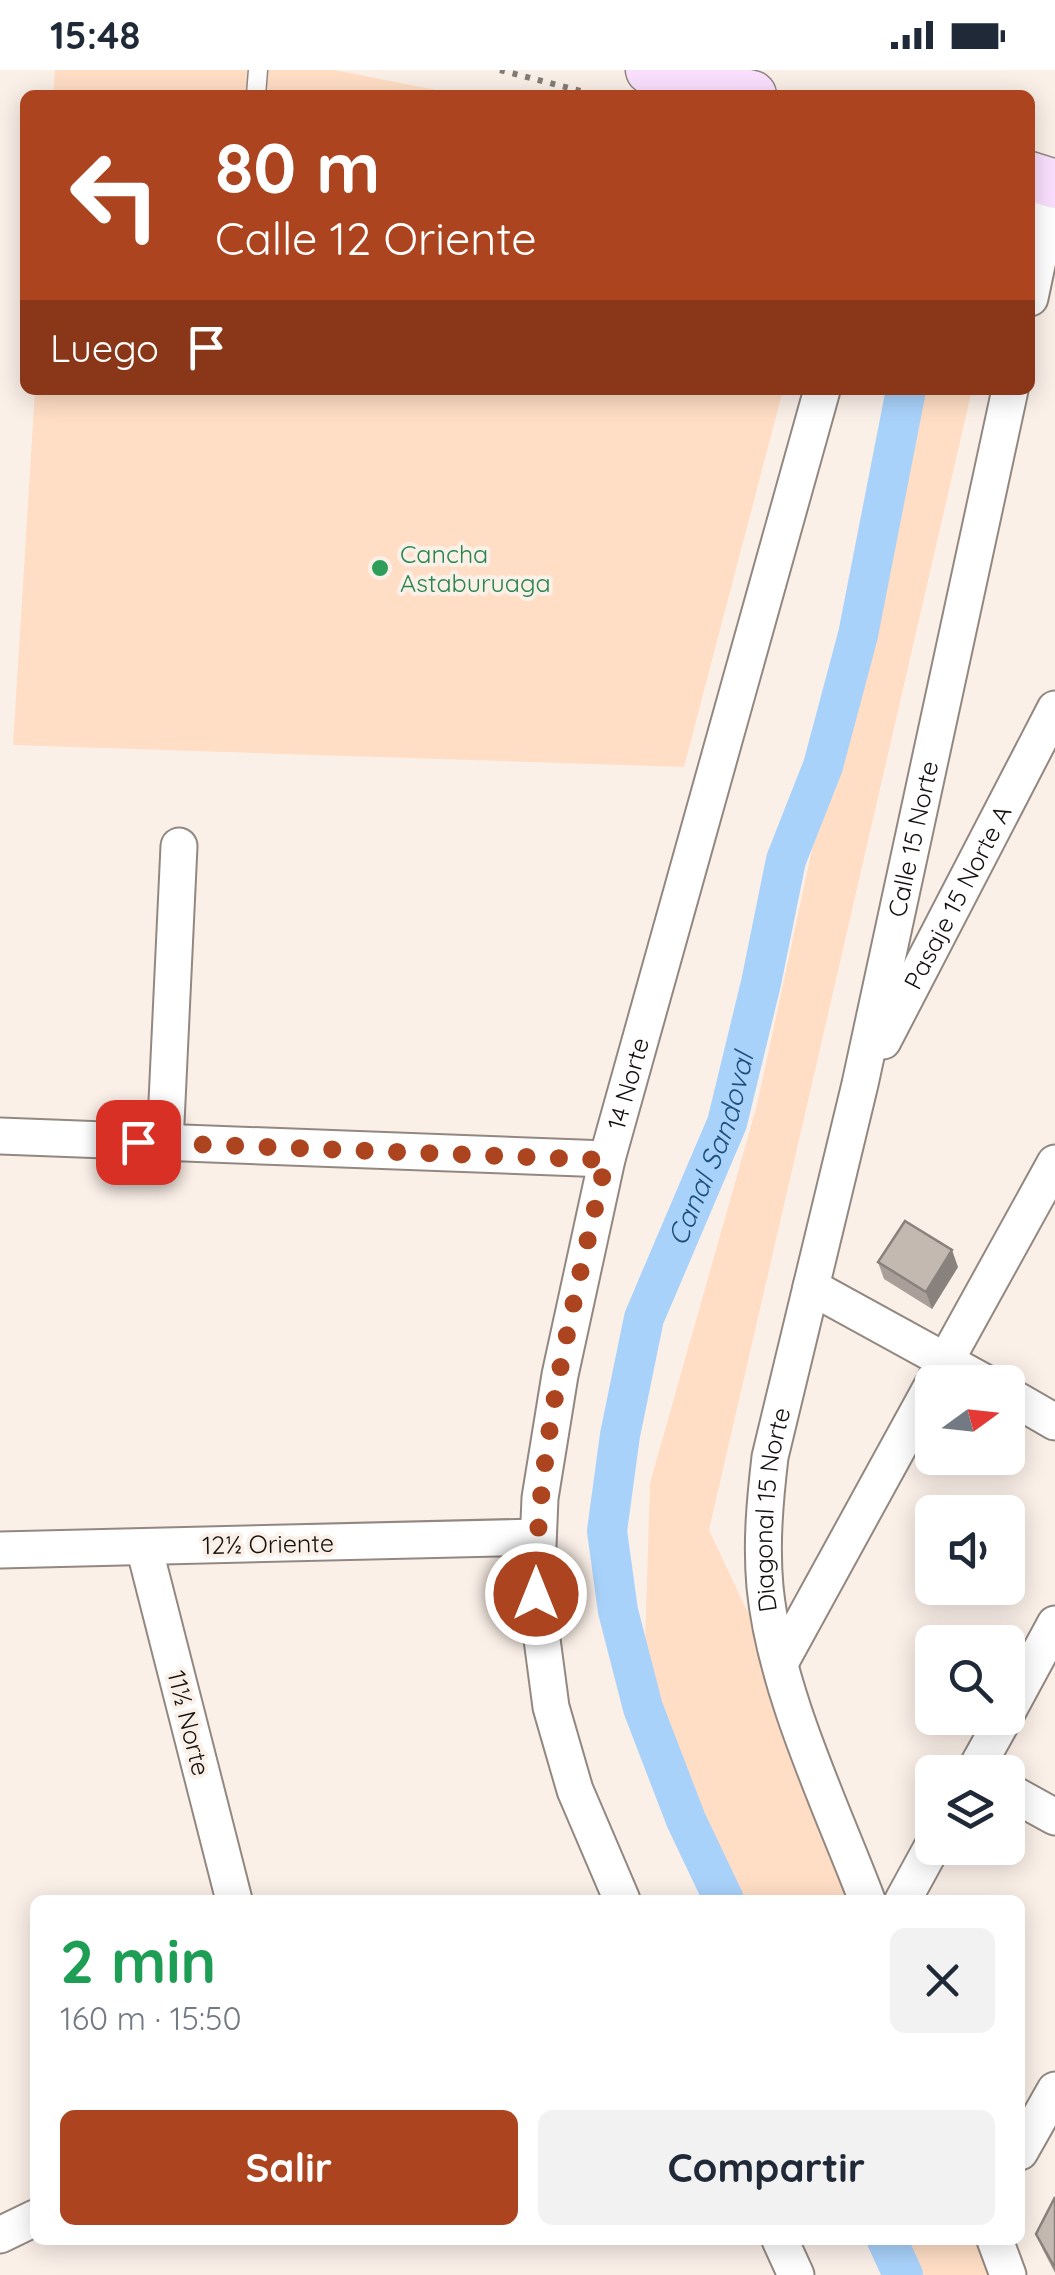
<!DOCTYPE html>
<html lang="es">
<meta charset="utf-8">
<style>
:root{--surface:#fff;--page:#f2f2f3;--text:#1f2937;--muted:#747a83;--accent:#ac451f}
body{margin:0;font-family:Quicksand,sans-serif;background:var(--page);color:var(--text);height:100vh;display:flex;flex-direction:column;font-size:38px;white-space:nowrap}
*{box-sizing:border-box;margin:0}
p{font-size:32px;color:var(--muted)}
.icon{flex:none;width:55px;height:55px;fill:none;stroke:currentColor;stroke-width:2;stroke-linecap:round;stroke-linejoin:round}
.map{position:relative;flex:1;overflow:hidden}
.sheet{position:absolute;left:30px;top:1825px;width:995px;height:350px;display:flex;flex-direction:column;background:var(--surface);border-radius:15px;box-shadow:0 5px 25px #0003}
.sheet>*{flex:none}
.hud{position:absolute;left:20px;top:20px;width:1015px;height:305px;border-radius:15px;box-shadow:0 5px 25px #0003;background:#ac451f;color:#fff;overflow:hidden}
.needle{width:65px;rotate:75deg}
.controls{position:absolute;left:915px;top:1295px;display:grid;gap:20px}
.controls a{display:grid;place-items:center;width:110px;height:110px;border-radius:15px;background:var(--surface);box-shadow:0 5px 25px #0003;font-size:50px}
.pin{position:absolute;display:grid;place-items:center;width:85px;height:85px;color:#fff;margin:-42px;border-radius:20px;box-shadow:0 5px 15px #0006}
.me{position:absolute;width:110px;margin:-55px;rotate:0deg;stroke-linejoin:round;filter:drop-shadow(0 0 8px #0008)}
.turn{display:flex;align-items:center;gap:35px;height:210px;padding:0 30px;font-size:45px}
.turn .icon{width:130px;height:130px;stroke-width:2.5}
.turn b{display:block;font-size:70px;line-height:85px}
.then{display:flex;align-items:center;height:95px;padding:0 30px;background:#0003;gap:20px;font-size:38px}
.round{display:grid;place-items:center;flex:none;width:105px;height:105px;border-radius:15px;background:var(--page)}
.summary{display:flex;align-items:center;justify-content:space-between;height:170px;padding:0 30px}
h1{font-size:60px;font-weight:700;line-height:75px;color:#1e9e55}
.primary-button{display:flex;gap:20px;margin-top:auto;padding:20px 30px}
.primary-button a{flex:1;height:115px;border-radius:15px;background:var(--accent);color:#fff;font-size:40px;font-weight:700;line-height:115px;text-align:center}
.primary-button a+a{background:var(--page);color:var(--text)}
.status{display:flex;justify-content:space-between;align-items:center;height:70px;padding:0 50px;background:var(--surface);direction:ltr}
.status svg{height:28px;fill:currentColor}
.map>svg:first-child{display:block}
.green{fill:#ffdec5}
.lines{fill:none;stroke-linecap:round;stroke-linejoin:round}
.canal{stroke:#a9d2fb;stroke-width:40}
.lane-casing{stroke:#928881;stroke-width:21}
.street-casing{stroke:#928881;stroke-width:39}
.secondary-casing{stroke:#928881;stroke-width:51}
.path{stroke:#837c77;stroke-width:6;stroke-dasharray:5 8;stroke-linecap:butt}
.lane{stroke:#fff;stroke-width:18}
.street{stroke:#fff;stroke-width:35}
.secondary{stroke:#fae0fe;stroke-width:48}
.wall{fill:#a99f98}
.shaded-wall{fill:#89827c}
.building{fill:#c4b9b1;stroke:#89827c;stroke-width:2.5}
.route{stroke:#ac451f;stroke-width:18;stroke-dasharray:0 32.4}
.leisure-dot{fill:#2e9e5b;stroke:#fbf0e8;stroke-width:4}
.labels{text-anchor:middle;stroke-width:8;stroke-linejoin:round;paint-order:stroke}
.leisure-label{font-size:25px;fill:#27864d;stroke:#fbf0e8;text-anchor:start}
.street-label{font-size:25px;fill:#13100d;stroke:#fbf0e8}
.water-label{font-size:28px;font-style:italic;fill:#1d4f7b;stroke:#fbf0e8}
</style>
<div class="status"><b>15:48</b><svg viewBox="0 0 49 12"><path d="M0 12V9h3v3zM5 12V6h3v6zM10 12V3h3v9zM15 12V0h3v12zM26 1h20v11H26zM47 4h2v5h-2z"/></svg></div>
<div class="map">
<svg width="1055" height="2205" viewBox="0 0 1055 2205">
<rect width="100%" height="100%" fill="#fbf0e8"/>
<!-- green -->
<g class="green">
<path d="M55 0H335L461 25H53Z"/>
<path d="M35 320H783L684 697 13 675Z"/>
<path d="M911 320H972L709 1460 799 1651 866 1830H733L643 1638 650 1413 757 1035Z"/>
<path d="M891 2170H993L1006 2205H908Z"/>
</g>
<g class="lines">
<!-- canal -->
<g class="canal">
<path id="s1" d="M724 1830 686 1750 643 1638 618 1541 607 1461 620 1365 644 1248 727 1053 761 913 786 790 823 696 858 565 906 320"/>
<path d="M887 2170 903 2205"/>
</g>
<!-- lane casing -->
<g class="lane-casing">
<path id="lane" d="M256 25 258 0"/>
</g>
<!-- street casing -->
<g class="street-casing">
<g id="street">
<path d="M1030 228 1054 114"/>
<path id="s2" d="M883 971 1055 639"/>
<path d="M0 1066 607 1089"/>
<path d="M165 1074 179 776"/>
<path d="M811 1217 984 1312"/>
<path d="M934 1312 1055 1093"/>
<path d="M1008 1325 1055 1352"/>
<path d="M144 1477 234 1830"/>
<path d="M0 1480 536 1467"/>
<path d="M780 1593 932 1316"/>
<path d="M1008 1641 1055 1554"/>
<path d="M974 1702 1004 1648"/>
<path d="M1008 1721 1055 1747"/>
<path id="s3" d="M622 1830 575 1720 551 1637 536 1524 540 1428 560 1305 607 1089 822 320"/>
<path id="s4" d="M867 1830C830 1733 775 1620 765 1517 761 1473 765 1430 770 1387L860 1014 1010 320"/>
<path d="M903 1830 932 1777"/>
<path d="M1020 2082 1055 2020"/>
<path d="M0 2165 35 2148"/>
<path d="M780 2170 796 2205"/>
<path d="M995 2170 1008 2205"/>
</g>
</g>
<!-- secondary casing -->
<g class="secondary-casing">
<g id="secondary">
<path d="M650 0 752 25"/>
<path d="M1030 106 1055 114"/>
</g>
</g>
<!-- path -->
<path class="path" d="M500 0 596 25"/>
<!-- lane -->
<use href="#lane" class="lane"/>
<!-- street -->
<use href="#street" class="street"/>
<!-- secondary -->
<use href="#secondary" class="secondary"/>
</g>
<!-- wall -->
<g class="wall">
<path d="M878 1192 958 1197 932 1239 884 1209Z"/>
<path d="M1055 2127V2203L1043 2180 1036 2164Z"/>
</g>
<!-- shaded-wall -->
<path class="shaded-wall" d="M952 1180 958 1197 932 1239 926 1222Z"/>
<!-- building -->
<g class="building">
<path d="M905 1151 952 1180 926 1222 878 1192Z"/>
<path d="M1055 2127V2198L1036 2164Z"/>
</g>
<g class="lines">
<!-- route -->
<path class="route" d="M138 1072 606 1090C574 1232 536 1377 536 1524"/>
</g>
<!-- markers -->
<circle class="leisure-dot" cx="380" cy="498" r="10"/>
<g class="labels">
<!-- leisure labels -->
<g class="leisure-label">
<text x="400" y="493">Cancha<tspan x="400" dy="29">Astaburuaga</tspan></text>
</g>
<!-- street labels -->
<g class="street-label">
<text dy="9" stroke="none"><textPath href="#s4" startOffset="1095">Calle 15 Norte</textPath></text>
<text dy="9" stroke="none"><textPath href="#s2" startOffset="162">Pasaje 15 Norte A</textPath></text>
<text dy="9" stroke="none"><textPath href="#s3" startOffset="840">14 Norte</textPath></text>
<text dy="9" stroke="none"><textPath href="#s4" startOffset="408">Diagonal 15 Norte</textPath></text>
<text transform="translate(268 1474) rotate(-1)" y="9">12½ Oriente</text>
<text transform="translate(189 1653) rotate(76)" y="9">11½ Norte</text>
</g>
<!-- water labels -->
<g class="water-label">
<text dy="10" stroke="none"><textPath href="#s1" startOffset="788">Canal Sandoval</textPath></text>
</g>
</g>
</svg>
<div class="controls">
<a><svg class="needle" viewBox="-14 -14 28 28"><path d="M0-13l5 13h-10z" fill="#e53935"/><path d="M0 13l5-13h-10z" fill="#747a83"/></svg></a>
<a><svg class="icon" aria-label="sound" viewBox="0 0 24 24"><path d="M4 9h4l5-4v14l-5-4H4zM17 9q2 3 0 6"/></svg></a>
<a><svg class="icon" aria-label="search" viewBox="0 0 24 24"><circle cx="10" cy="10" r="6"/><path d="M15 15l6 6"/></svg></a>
<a><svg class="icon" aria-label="layers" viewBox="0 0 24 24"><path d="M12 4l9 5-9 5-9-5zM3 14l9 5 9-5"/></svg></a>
</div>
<div class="pin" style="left:138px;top:1072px;background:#d93025"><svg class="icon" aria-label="arrive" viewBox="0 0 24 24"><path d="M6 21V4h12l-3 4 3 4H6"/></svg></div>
<svg class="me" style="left:536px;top:1524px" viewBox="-20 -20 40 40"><circle r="17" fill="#ac451f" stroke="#fff" stroke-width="3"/><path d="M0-11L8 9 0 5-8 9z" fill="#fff"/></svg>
<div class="hud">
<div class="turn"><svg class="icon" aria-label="left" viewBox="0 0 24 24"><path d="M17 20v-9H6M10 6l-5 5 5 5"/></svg><div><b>80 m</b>Calle 12 Oriente</div></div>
<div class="then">Luego<svg class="icon" aria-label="arrive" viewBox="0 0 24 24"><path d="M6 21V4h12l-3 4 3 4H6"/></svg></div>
</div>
<section class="sheet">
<div class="summary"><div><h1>2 min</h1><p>160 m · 15:50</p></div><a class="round"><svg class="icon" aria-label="close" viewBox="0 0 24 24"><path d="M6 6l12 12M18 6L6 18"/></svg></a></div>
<div class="primary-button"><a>Salir</a><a>Compartir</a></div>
</section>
</div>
